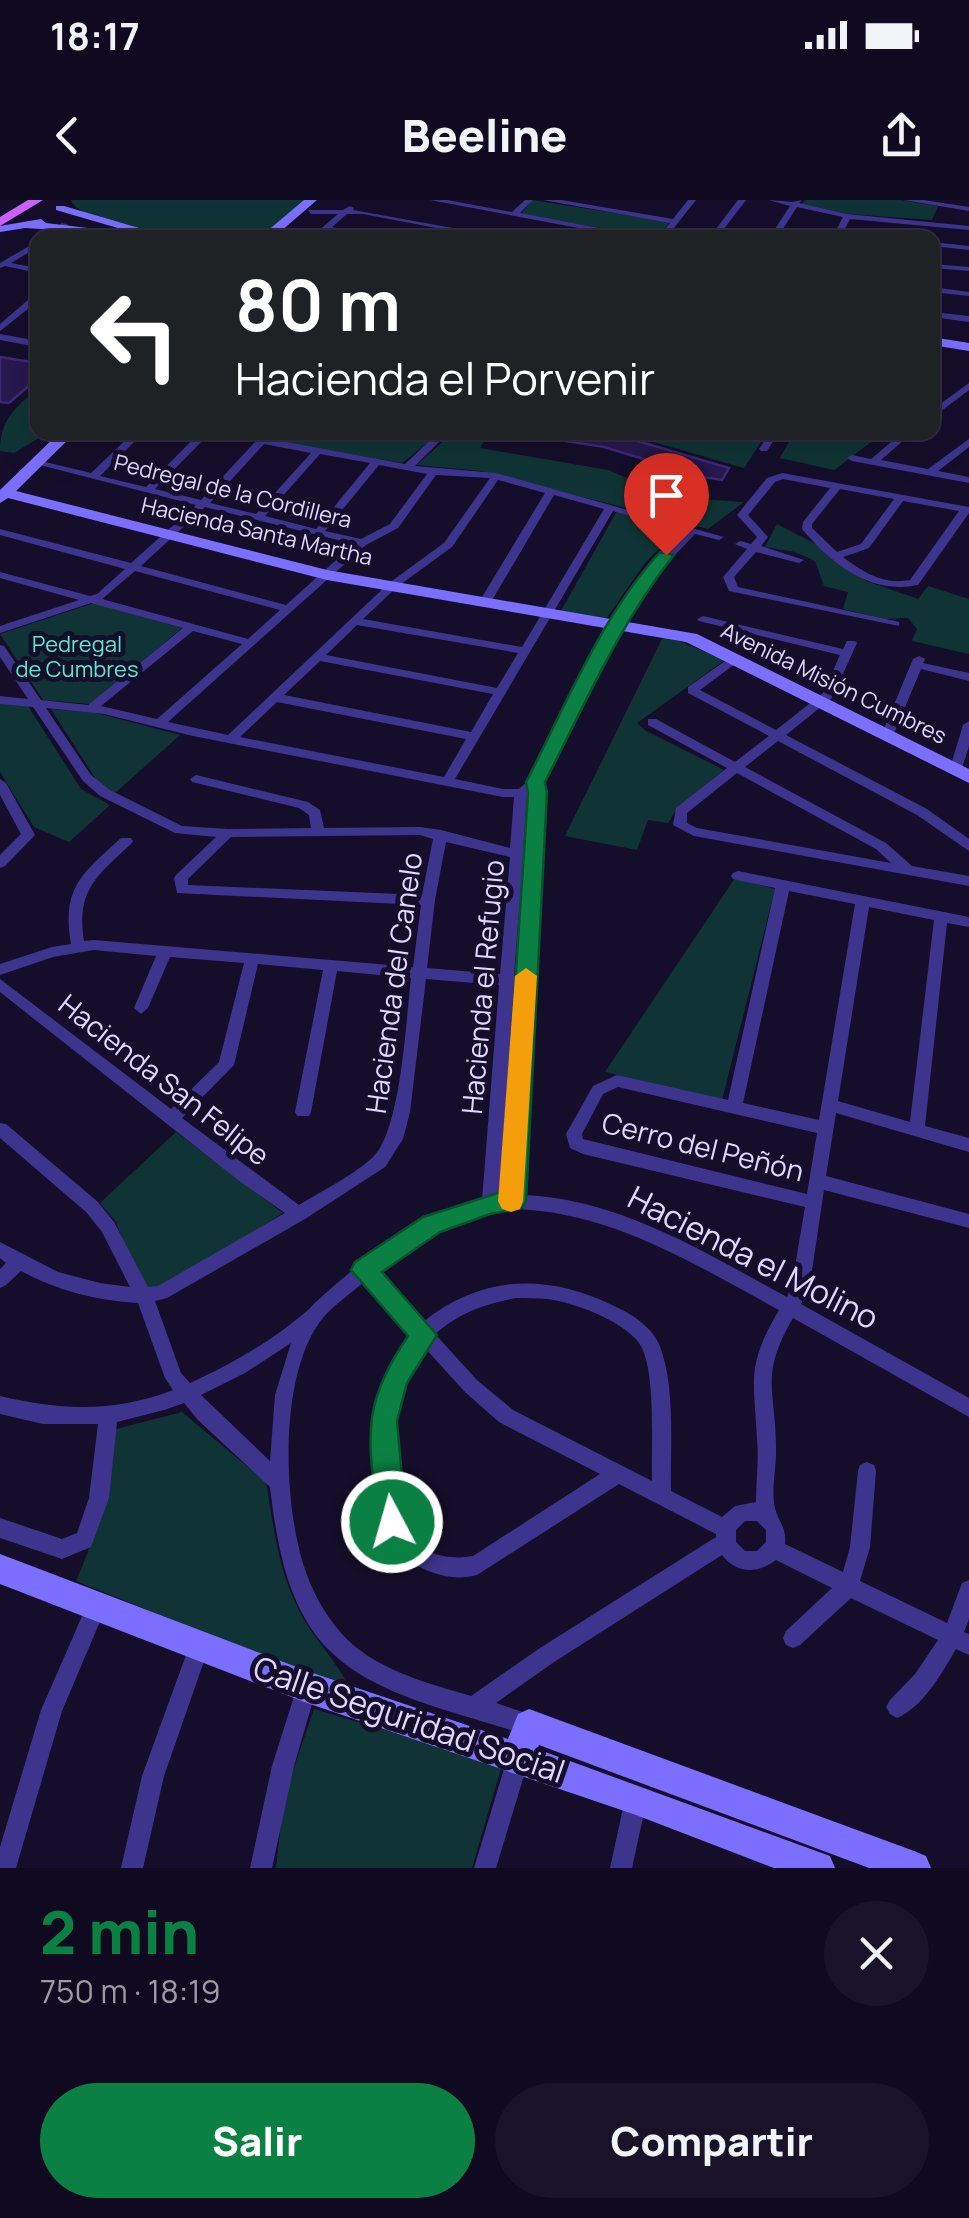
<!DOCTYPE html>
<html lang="es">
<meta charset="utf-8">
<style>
:root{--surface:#100a20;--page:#191329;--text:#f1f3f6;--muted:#9c9aa5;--line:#302b3e;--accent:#0b8043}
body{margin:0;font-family:Manrope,sans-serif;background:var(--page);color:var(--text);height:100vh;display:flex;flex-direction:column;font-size:38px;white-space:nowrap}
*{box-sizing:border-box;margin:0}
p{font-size:32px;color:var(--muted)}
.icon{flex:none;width:55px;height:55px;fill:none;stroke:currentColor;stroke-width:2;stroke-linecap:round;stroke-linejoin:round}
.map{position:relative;height:1668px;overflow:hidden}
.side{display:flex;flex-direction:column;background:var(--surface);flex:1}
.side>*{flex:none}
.guide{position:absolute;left:30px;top:30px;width:910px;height:210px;border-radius:20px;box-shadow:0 10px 40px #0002,0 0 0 2px var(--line);background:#202124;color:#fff;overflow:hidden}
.pin{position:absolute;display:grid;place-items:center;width:85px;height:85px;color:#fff;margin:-102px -42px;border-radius:50% 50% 50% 0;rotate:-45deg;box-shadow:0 0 10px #0007}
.pin .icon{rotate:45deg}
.me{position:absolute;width:110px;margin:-55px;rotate:354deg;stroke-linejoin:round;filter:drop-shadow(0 0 8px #0008)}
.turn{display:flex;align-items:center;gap:35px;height:210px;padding:0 40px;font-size:45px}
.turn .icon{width:130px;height:130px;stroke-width:2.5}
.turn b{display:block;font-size:70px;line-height:85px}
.round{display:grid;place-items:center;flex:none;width:105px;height:105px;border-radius:52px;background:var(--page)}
.head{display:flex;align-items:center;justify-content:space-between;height:170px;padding:0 40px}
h1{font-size:60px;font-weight:800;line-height:75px;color:var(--accent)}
.button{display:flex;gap:20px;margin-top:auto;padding:20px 40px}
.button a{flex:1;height:115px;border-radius:60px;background:var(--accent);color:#fff;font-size:40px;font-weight:800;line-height:115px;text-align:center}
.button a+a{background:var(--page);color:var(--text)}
.status{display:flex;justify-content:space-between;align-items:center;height:70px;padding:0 50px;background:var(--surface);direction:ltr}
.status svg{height:28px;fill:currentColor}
header{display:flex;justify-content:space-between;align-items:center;height:130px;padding:0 40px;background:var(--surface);font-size:45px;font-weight:800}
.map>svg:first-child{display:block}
.green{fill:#103435}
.building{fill:#27184e;stroke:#3e287c;stroke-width:2.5}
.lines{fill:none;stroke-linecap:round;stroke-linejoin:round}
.street{fill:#3e348e;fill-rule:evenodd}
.secondary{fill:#7c6fff;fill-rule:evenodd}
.primary{fill:#ce5fff;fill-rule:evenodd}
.route{fill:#0b8043;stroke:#07532c;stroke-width:2.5}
.slow{fill:#f59e0b}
.labels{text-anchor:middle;stroke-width:10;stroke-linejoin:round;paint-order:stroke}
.far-street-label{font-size:22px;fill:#dfd8ff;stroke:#150e2b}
.far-park-label{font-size:22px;fill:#57ecd1;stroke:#150e2b}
.street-label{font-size:28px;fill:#dfd8ff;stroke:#150e2b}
.near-street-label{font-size:32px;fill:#dfd8ff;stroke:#150e2b}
</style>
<div class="status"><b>18:17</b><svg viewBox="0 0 49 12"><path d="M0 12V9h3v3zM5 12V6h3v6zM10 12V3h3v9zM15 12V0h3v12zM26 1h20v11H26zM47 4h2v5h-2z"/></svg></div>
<header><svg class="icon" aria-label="back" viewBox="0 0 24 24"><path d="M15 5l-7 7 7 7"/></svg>Beeline<svg class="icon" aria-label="share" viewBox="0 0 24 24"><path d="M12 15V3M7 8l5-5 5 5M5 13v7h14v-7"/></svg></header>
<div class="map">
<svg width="969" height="1668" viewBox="0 0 969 1668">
<rect width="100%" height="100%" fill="#150e2b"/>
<!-- green -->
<g class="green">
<path d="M71 0H305C292 11 272 34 256 37 225 44 81 29 71 0Z"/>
<path d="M532 0 664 21 669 23 658 36 651 37 521 14Z"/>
<path d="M805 0H901L938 6 932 20 848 14 802 4Z"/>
<path d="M37 189 38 232 47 233 14 253 0 251C0 220 15 208 37 189Z"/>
<path d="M228 233H440L402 263Z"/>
<path d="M452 233H488L480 248 608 270 671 297 744 302 708 329 481 271 417 265Z"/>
<path d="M622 233H767L744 268Z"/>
<path d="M794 233H883L834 270 780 258Z"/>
<path d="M617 311 678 329 644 364 606 419 561 411Z"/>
<path d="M777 324 825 349 866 381 918 399 928 386 969 399V454L912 441 917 429 908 418 884 419 843 409 848 392 824 386 815 361 795 352 765 347Z"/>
<path d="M94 403 182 428 90 504 43 500 0 434Z"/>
<path d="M664 435 725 460 637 523 646 531 724 570 676 610 668 623 648 620 637 650 565 636Z"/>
<path d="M0 504 28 506 81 589 110 605 69 642 34 627 0 572Z"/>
<path d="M51 509 96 513 180 535 115 593 97 581Z"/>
<path d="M735 678 775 689 722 900 605 872Z"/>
<path d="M176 932 283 1013 156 1094H142L116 1022 100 1003Z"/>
<path d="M182 1212 266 1282C274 1331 280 1383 308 1426 323 1449 340 1467 352 1492L76 1381C98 1331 111 1285 112 1230Z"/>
<path d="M314 1509 502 1565 472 1668H276L284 1597Z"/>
</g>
<!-- building -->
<g class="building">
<path d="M0 157 38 163V178L9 203 0 202Z"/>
<path d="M553 232 621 236 729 268 722 280 703 277 604 247 553 239Z"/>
</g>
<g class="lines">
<!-- street -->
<g class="street">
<path d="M430 0H447L512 12 525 0H533L520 13 652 38H632Z"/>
<path d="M543 0H561L673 19 688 0H696L666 38H657L670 23Z"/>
<path d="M738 0H746L717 38H709Z"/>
<path d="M769 0 793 2 802 0 799 3 847 14 969 26V30L850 19 840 38H832L843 17 797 7 777 38H769L790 6Z"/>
<path d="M904 0H923L969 7V11Z"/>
<path d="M350 6 354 8 353 10 508 38H489L363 14H347L332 27 369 38H354L327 31 319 38H310L338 14H311L308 10H343Z"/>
<path d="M62 23 69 25 52 38H42Z"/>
<path d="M38 41V47L11 63 38 68V73L5 66 0 68V63Z"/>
<path d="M932 42 969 46V50L932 46Z"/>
<path d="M932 64 969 67V71L932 68Z"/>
<path d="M932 87 969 92V96L932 92Z"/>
<path d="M35 94H38V101L0 131V124Z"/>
<path d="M932 112 969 116V122L932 117Z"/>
<path d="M0 134 38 141V147L0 140Z"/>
<path d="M969 183V190L932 218V210Z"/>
<path d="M134 232H144L100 276 146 287 200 232H233L405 264 439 232H449L415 266 496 273 724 337 719 340 695 334 650 381 541 582 544 593 542 596 539 655 541 658 539 661 522 995C618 998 704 1052 787 1097L792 1084 805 1007 583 954 570 948 566 934 593 886 617 875 728 900 775 688 733 679 731 676 733 673 738 671 969 717V727L947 723 925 926 969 938V952L836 913 826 976 969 1014V1028L824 990 810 1084 801 1104 969 1198V1217L793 1118C758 1178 777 1192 776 1253 776 1270 771 1291 775 1308 778 1321 787 1328 785 1344L843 1372 850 1347 858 1271 860 1265 867 1262 874 1265 876 1271 870 1347 860 1381 947 1423 962 1383 969 1380V1419L964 1432 969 1434V1455L956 1449C942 1473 923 1507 897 1518L890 1514 886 1507 890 1500 915 1474 938 1440 851 1398 800 1445 793 1448 786 1445 783 1438 786 1431 832 1388 776 1360C757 1374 737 1374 722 1355L554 1462 496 1503 537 1517 540 1525 537 1533 529 1536C467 1514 378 1499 330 1451 287 1409 277 1344 270 1287L198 1220 184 1203 164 1210 117 1222 109 1298 91 1347 62 1359 0 1338V1318L62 1339 77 1333 89 1298 98 1224H43L0 1214V1196C60 1210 114 1213 173 1190L165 1178 138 1103C97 1101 56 1090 21 1071L6 1085 0 1088V1069L6 1063 0 1058V1042L58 1072 100 1083 130 1087 102 1032 86 1012 0 938V923L6 924 98 1002 114 1022 148 1087 158 1086 285 1013 238 980 0 792V779L171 909 219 862 244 763 170 757 148 808 141 814 134 808 156 756 94 750 53 757 0 775V764L52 747 71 744C61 687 83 673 121 638H131L133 641 131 644C96 676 76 691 84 741L94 740 413 767 421 705 177 693 174 678 176 675 216 637 175 633 100 596 83 581 33 507 0 504V496L28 499 0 457V445L4 446 41 500 88 505 183 428 91 403 0 433V426L79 400 0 378V372L90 396 97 394 125 369 0 335V329L131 363 196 305 32 263 37 260 91 273ZM210 233 255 242 201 300 155 289ZM264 244 311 253 256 314 210 303ZM320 254 370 263 316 329 265 316ZM379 265 427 274 390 324 361 339 325 331ZM436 275 490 278 444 343 389 383 228 535 168 522 366 345 398 328ZM498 280 545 293 479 402 481 404 485 405 491 402 554 295 604 309 522 447 363 419 397 387 452 347ZM205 307 354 344 286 405 141 366ZM613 311 686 331 640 379 530 579 519 589H503L455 579ZM135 371 280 410 248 439 102 399ZM357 425 518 453 497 488 326 455ZM193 431 242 444 157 519 101 506ZM320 461 493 494 471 532 284 495ZM277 502 466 539 444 577 240 537ZM46 508 104 514 193 536 503 597H514L510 648 441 630 420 627 324 628 320 610 308 602 196 575 190 579 192 582 299 608 309 615 311 628 228 629 182 626 110 590 91 575ZM527 597H529L526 651H523ZM420 635 433 639 422 695 188 685V679L231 637ZM446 642 510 657 500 774 427 768 435 700ZM523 660H525L518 776H514ZM789 691 855 704 819 920 743 903ZM869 707 934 720 910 922 838 901ZM258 764 323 770 295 912 297 916H309L311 912 337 771 411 778C406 819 401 933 372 958 351 977 323 990 299 1005L182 918 234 865ZM426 779 499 785 482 1000C417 1017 368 1055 319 1099 313 1104 308 1111 302 1115 270 1142 228 1166 190 1183L181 1173 155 1101 167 1098 305 1019 385 967 403 939 410 912ZM514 786 518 787 505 996 499 997ZM618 887 817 933 807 994 583 939 582 934 603 894ZM515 1009C612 1012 696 1065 779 1110 746 1166 754 1178 757 1239 759 1260 756 1281 756 1302L735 1306 722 1317 671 1291C670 1246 676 1186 659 1144 650 1125 630 1113 612 1105 546 1073 482 1075 423 1122L376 1071C421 1036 458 1016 515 1009ZM364 1082 412 1135C370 1182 370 1244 379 1304 381 1319 382 1335 392 1348 400 1358 413 1364 424 1369 442 1377 459 1380 477 1375L619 1284 716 1334V1337L540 1448 471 1496C427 1483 373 1469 342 1434 327 1417 315 1397 307 1375 283 1311 278 1181 319 1123 330 1107 349 1095 364 1082ZM516 1098C526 1098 537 1098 547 1099 574 1102 630 1123 642 1148 656 1178 651 1247 652 1281L513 1210 477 1180 435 1134C459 1113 484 1104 516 1098ZM291 1143 275 1195 270 1261 201 1195 245 1173ZM424 1147 465 1192 499 1222 600 1274 473 1356C450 1361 414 1353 403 1329 398 1319 398 1302 396 1290 389 1241 389 1187 424 1147ZM745 1321H757L766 1330V1342L757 1351H745L736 1342V1330Z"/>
<path d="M770 232H779L767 251H761L759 249Z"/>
<path d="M903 232H913L881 260 928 269 969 239V247L938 271 969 277V283L852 261 847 258 852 255 871 259Z"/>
<path d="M782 273 969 307V313L918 385C870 395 832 364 802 329L803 322 830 288 783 279 775 282 748 315 768 337 761 346 804 360 799 363 756 352 734 377 738 387 895 421 899 422V426L729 391 723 377 747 349 735 344 740 341 751 344 757 337 737 315 767 278ZM840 289 894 299 861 344 837 352 812 328V324ZM903 301 959 311 910 380C884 385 864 373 843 357L869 348Z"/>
<path d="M703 416 843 449 847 441H855L857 443 832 498 786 535 927 609 969 639V651L917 615 778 541 745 567 886 643 912 666 969 676V686L694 636 673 625 676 608 727 568 648 525V519H656L735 562 769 536 688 493V487L731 457H739V461L700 490 776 530 823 493 840 455 699 421 697 419ZM737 573 876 649 891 663 697 628 687 623V613Z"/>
<path d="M919 456 925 459 923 463 969 473V481L921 469 893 536 887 540 883 539 881 536 913 459Z"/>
<path d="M969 521V546L962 568 956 572 952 571 950 568 963 525Z"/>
<path d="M0 579 6 583 35 635 5 666 0 668V655L21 634 0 595Z"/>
<path d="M97 1395 104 1398 107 1405 62 1511 16 1668H0V1647L41 1510 90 1398Z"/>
<path d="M200 1434 207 1437 210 1444 164 1576 143 1668H121L142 1576 190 1444 193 1437Z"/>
<path d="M307 1477 314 1480 317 1487 294 1566 272 1668H250L272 1566 297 1487 300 1480Z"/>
<path d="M518 1548 526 1551 529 1559 496 1668H474L507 1559 510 1551Z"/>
<path d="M636 1588 644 1591 647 1599 632 1668H610L625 1599 628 1591Z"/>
</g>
<!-- secondary -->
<g class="secondary">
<path d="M304 0H317L273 38H259Z"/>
<path d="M56 6H64L173 38H152L56 10Z"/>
<path d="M41 19 46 23 96 29 90 32 25 28 0 32V26Z"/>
<path d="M932 137 969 143V151L932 145Z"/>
<path d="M60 232H76L16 291 327 370 697 434 969 569V583L686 442 327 380 8 298 0 303V290Z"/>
<path d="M0 1354 307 1471 508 1539 518 1514 529 1509 914 1651 926 1656 931 1668H869L539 1545 537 1549 830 1656 835 1668H774L636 1615 307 1503 0 1384Z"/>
</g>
<!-- primary -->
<path class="primary" d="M28 0H43L0 26V17Z"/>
</g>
<!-- route -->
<path class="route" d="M660 352 674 355C620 423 585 504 545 582L547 593 526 1001 522 1008 490 1014 440 1032 382 1072 437 1135 407 1183 397 1221 406 1322 402 1332 392 1337 381 1332 377 1322C370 1239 358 1209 408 1136L351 1070 355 1062 423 1017 501 992 528 593 526 582C566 505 601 416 660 352Z"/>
<!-- slow -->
<path class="slow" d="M526 768 537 776 523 1001 520 1009 511 1012 502 1009 498 1001 515 776Z"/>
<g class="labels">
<!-- far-street labels -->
<g class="far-street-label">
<text transform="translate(233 291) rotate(14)" y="8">Pedregal de la Cordillera</text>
<text transform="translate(257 331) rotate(13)" y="8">Hacienda Santa Martha</text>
<text transform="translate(834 483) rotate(26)" y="8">Avenida Misión Cumbres</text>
</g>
<!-- far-park labels -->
<g class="far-park-label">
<text x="77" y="452">Pedregal<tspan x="77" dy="25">de Cumbres</tspan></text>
</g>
<!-- street labels -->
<g class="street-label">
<text transform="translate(394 783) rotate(-82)" y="10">Hacienda del Canelo</text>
<text transform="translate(483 787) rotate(-85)" y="10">Hacienda el Refugio</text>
<text transform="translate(164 880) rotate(38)" y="10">Hacienda San Felipe</text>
<text transform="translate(703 947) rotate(14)" y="10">Cerro del Peñón</text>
</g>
<!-- near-street labels -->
<g class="near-street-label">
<text transform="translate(753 1058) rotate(27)" y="11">Hacienda el Molino</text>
<text transform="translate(409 1520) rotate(19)" y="11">Calle Seguridad Social</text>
</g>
</g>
</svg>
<div class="pin" style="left:666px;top:355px;background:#d93025"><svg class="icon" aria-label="arrive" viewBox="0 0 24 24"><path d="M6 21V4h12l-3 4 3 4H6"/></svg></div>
<svg class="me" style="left:392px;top:1322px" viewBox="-20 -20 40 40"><circle r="17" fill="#0b8043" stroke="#fff" stroke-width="3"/><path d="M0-11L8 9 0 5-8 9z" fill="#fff"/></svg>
<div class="guide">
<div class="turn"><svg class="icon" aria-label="left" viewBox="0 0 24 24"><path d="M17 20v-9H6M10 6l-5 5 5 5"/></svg><div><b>80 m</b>Hacienda el Porvenir</div></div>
</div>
</div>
<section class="side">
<div class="head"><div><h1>2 min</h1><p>750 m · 18:19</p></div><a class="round"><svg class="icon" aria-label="close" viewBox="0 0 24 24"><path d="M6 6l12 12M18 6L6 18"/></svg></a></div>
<div class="button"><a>Salir</a><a>Compartir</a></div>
</section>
